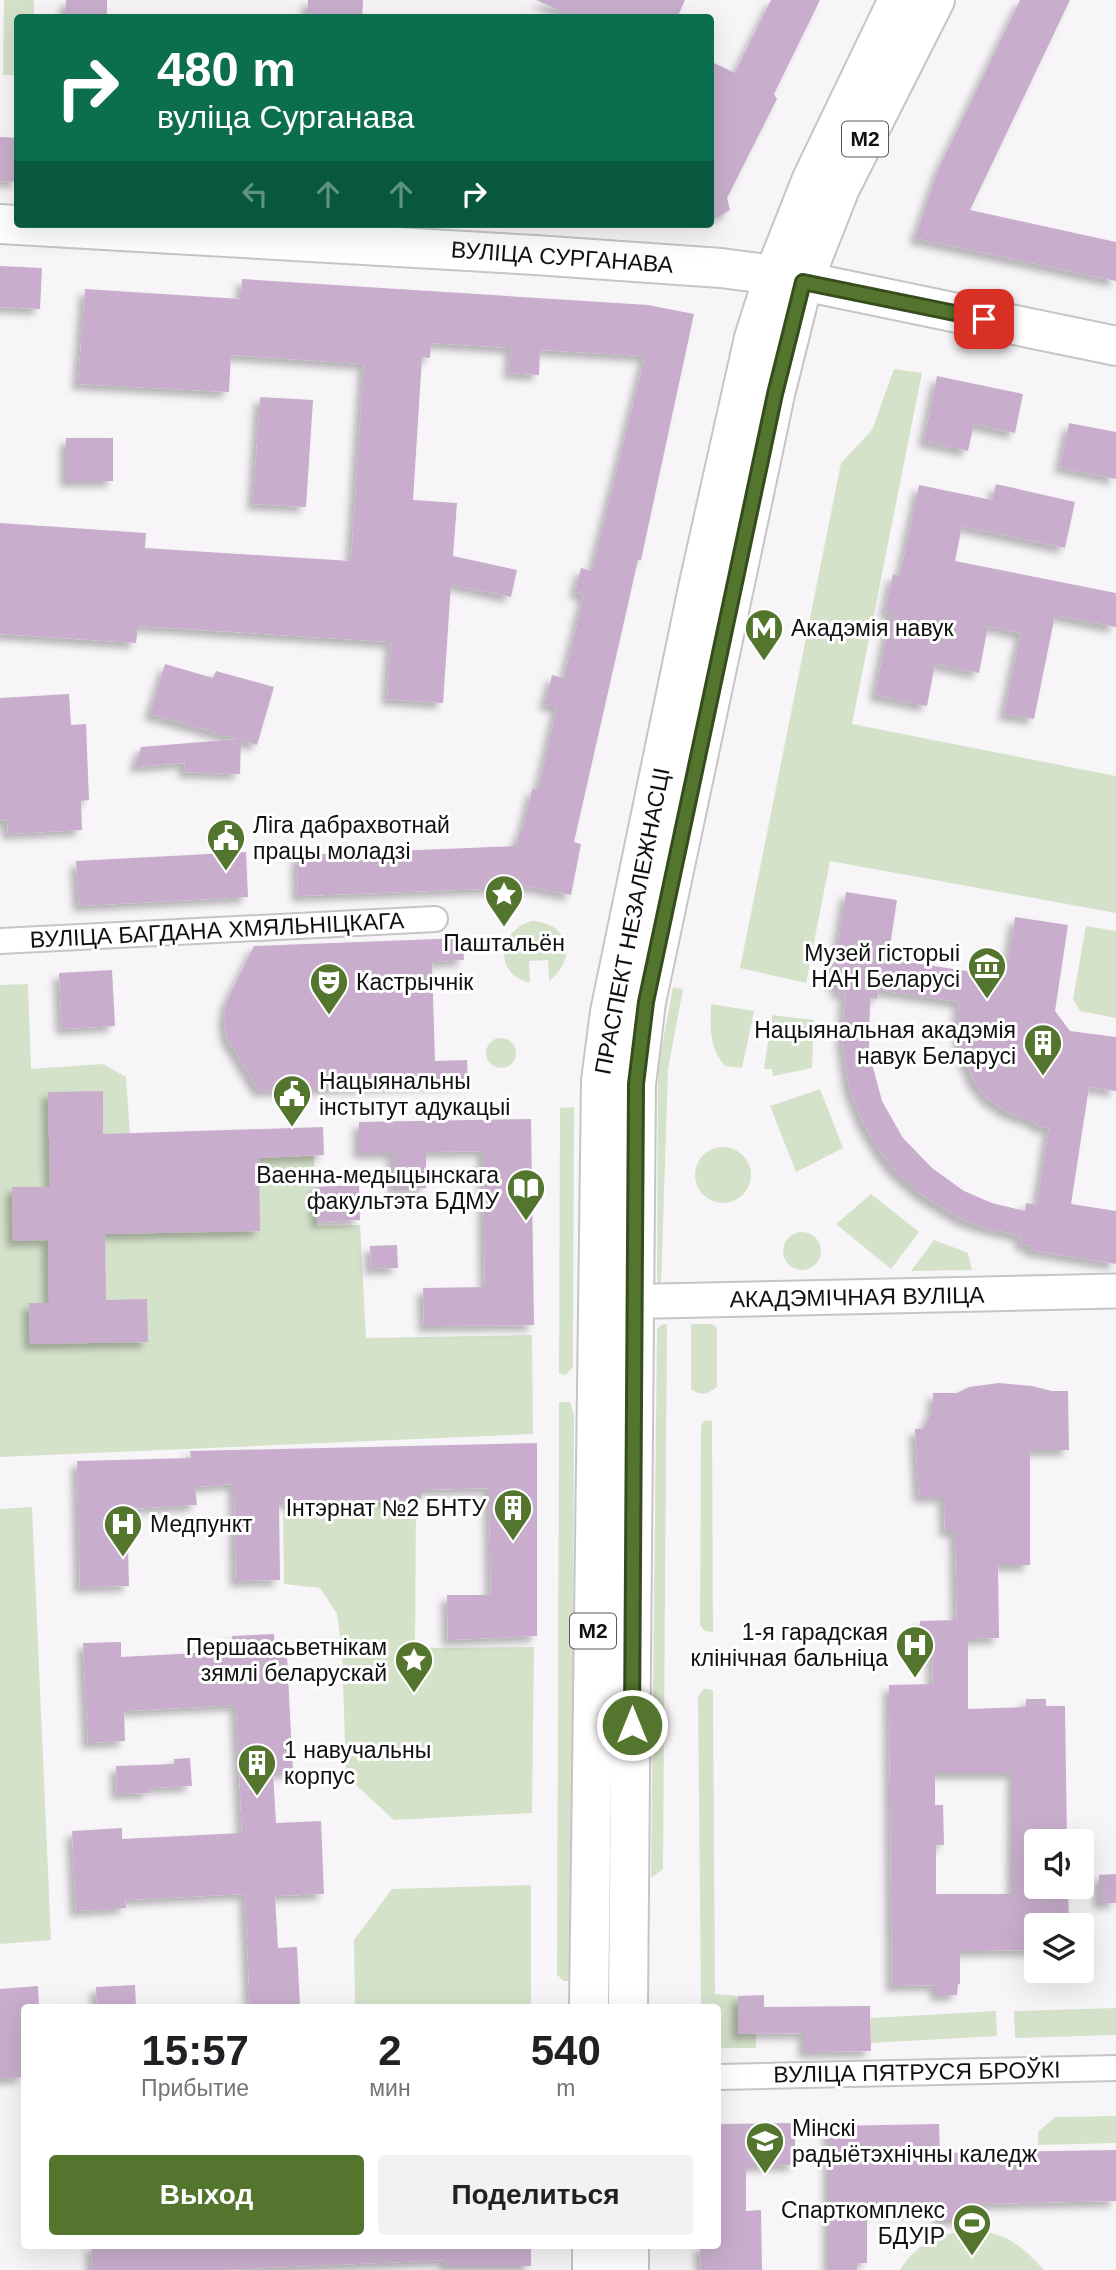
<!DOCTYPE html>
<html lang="ru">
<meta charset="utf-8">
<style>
:root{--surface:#fff;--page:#f2f2f2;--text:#202124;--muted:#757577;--accent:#53752d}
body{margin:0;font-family:Helvetica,sans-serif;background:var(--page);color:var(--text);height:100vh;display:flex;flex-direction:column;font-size:26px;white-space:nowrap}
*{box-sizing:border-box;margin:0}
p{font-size:23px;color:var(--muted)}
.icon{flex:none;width:38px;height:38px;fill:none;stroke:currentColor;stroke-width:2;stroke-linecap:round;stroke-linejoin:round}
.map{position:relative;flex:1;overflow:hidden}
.panel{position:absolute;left:21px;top:2004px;width:700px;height:245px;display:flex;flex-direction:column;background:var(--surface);border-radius:7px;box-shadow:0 7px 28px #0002}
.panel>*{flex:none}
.banner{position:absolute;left:14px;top:14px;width:700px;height:214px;border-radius:7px;box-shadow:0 7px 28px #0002;background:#0b6e4f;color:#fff;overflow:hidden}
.buttons{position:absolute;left:1024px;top:1829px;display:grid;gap:14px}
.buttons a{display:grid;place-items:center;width:70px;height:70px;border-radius:7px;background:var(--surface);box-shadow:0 7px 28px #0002;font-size:35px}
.pin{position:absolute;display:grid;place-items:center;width:60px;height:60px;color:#fff;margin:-30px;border-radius:14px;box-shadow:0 4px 10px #0006}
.me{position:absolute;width:77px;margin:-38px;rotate:0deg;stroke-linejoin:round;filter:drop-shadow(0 0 5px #0008)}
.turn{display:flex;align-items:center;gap:24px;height:147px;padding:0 28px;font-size:32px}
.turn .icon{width:91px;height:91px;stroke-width:2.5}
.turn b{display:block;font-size:49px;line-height:60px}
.lanes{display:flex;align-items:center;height:66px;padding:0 28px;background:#0003;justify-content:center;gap:35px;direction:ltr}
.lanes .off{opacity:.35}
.eta{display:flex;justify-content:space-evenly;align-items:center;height:119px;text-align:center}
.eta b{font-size:42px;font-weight:600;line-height:49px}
.primary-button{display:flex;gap:14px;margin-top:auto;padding:14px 28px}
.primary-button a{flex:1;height:80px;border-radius:7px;background:var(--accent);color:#fff;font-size:28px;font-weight:600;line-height:80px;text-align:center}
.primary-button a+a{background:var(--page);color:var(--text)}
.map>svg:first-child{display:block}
.green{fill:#d5e2ca}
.building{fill:#c8aecc;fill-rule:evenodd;filter:url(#shadow)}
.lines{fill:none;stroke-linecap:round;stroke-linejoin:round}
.street-casing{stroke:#c7c4c8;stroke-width:28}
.secondary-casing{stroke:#c7c4c8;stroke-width:37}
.primary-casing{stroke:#c7c4c8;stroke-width:42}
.street{stroke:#fff;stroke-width:24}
.secondary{stroke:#fff;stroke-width:33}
.primary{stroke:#fff;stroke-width:38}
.route-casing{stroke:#364c1d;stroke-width:18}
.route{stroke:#53752d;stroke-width:12}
.labels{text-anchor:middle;stroke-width:6;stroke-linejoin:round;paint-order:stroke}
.shield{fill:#fff;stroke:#595859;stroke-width:2}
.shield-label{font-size:21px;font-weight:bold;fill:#121112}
.street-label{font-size:23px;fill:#121112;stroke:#fff}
.poi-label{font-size:23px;fill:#121112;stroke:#fff;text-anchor:start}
</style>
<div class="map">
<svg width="1116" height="2270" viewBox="0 0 1116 2270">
<defs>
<filter id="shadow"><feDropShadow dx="-6" dy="6" stdDeviation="3.5" flood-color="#0004"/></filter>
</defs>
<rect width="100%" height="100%" fill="#f8f5f9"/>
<!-- green -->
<g class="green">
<path d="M4 0H34V17L18 18 17 75H3Z"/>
<path d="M894 369 922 373 852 724 1116 776V913L830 861 806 983 740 968 841 463 872 430Z"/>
<path d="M532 921C570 923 578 959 549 981L548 960 529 961 530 983C493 974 497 931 532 921Z"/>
<path d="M1086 926 1116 931V1018L1080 1011 1073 999Z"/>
<path d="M28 984 31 1069 103 1064 126 1077 132 1162 314 1156 317 1226 360 1225 366 1338 532 1335 533 1434 0 1457V985Z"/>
<path d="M673 987 683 989 668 1069 661 1287 658 1285 657 1278 658 1068Z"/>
<path d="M711 1004 754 1011 742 1068 725 1066C709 1048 710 1028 711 1004Z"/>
<path d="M772 1015 814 1020 812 1068 773 1076 772 1069H764Z"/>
<circle cx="501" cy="1053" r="15"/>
<path d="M820 1089 843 1148 796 1172 770 1106Z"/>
<path d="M574 1107 573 1349V1367L566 1375 559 1374 560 1108Z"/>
<circle cx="723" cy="1175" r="28"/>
<path d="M871 1194 919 1232 891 1269 836 1224Z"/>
<circle cx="802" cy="1251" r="19"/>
<path d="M934 1240 968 1253 972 1270 911 1271Z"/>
<path d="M667 1324 663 1869 651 1878 657 1329 661 1325Z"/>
<path d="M691 1324H712L717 1328V1387C707 1394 702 1397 691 1389Z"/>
<path d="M559 1402H570L574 1414 572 1981H564L557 1975Z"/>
<path d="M705 1420 712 1421 713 1632 705 1631 700 1625 701 1426Z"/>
<path d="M416 1502 415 1648 534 1647 532 1813 394 1820 346 1776 342 1650 337 1614 320 1588 284 1584 283 1506Z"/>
<path d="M32 1507 51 1940 0 1944V1509Z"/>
<path d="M704 1689 713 1690 715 1994 738 1996V2033L756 2034V2048H718V2007H701L698 1697Z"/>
<path d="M531 1885V2007H355L354 1940 392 1889Z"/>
<path d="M1116 2008V2035L1015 2038 1014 2011Z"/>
<path d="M996 2011 997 2036 871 2043V2018Z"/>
<path d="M1116 2116V2143L1038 2145V2132L1055 2117Z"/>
<path d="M973 2230C1009 2234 1020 2245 1044 2270H900C917 2242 942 2233 973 2230Z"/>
</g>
<!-- building -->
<g class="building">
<path d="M66 0H107V18H65Z"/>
<path d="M308 0H363L362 18H307Z"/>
<path d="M536 0H685L677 18H576Z"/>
<path d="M771 0H820L774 94 777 99 727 198 730 210 710 222V61L735 73Z"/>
<path d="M1020 0H1070L970 210 1116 242V281L915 238 939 168Z"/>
<path d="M0 137 18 138V182L0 181Z"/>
<path d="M0 266 42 268 40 309 0 307Z"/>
<path d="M242 279 648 305 694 314 641 560H638L574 842 581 844 571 895 508 882V888L298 896 297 855 517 846 519 832H522L532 789 538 790 557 707 545 704 552 675 564 678 584 595 575 592 581 568 592 571 645 356 540 350 539 375 509 373 511 348 431 343 430 358 422 357 413 500 457 503 453 556 517 570 511 597 451 584 443 703 387 699 391 642 138 626 136 643 0 634V523L146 533 145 548 351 561 364 364 231 355 229 392 78 384 85 289 241 299Z"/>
<path d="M937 376 1023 394 1015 433 974 424 968 451 924 441Z"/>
<path d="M260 397 313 400 306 507 253 504Z"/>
<path d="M1069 423 1116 432V479L1060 467Z"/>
<rect x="66" y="438" width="47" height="43"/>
<path d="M996 484 1075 502 1065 548 962 526 955 561 1116 593V627L1055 615 1034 719 1004 714 1021 633 988 626 979 673 935 664 927 706 875 695 891 613 885 612 893 574 900 576 919 485 992 500Z"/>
<path d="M165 664 213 678 216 671 274 687 257 745 241 740 240 774 184 772 185 763 135 767 141 747 238 739 150 714Z"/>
<path d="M69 694 71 725 86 724 89 800 81 801 82 830 8 834 7 820 0 821V698Z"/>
<path d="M246 852 248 897 79 906 76 861Z"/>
<path d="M846 892 897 900 888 959 1006 977 1015 917 1068 925 1055 1011 1070 1031 1116 1037V1091L1089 1087 1071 1204 1116 1211V1264L1030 1250V1246L1020 1244 1021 1236 983 1227 961 1219 922 1195 895 1171 881 1153 863 1123 849 1087 842 1041 845 994 837 993 838 985 832 984ZM879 990 959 1002 958 1014 960 1048 974 1082 988 1099 1007 1112 1037 1123 1036 1126 1049 1128 1037 1205 1026 1203 1025 1211 992 1203 964 1191 932 1168 903 1138 882 1101 869 1052 870 998 877 999Z"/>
<path d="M463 938 464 960 432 962 435 1061 467 1060 468 1083 259 1091 227 1038 224 1020 226 1003 254 946Z"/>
<path d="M112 970 115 1026 62 1029 59 973Z"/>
<path d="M103 1091V1134L323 1127 324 1155 259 1158 260 1231 105 1234 106 1300 147 1299 148 1342 30 1344 29 1303H49L48 1240 13 1241 12 1187H50L48 1092Z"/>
<path d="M531 1119 534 1325 424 1326 423 1288 485 1287 483 1151 426 1152V1188H393V1153H359V1122Z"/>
<path d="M359 1185 360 1220 317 1222 315 1187Z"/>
<path d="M397 1245 398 1268 371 1269 370 1246Z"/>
<path d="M999 1383 1032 1386 1052 1391H1068L1069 1450H1030V1565H998L999 1638 968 1639V1709L1026 1707V1699H1046V1706H1065L1067 1841H1036V1886H1068L1069 1925H1036V1950L960 1951V1984H958L957 1995H936V1985L892 1986 889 1685 933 1684 932 1647 920 1648V1621L957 1620 955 1531H945L944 1497H919L915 1429H923L933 1409V1393H957L969 1387ZM935 1773H1013V1894H936V1845H944L943 1805H935Z"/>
<path d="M537 1443V1636L448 1640 447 1595H491L489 1488 421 1490V1499L279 1503 280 1580 236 1581 234 1484 195 1487 197 1505 127 1509 129 1586 80 1587 77 1461 191 1458 190 1451Z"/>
<path d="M274 1634 275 1656H287L293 1772 273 1773 276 1823 321 1821 324 1894 275 1896 278 1948 297 1947 300 2007H250L245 1894 125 1900 126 1908 76 1911 72 1831 122 1828V1839L242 1833 236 1705 124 1711 125 1741 88 1743 83 1643 121 1642V1657L233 1651 232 1636Z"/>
<path d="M190 1758 192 1786 149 1788V1793L117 1794 116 1766 174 1764V1759Z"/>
<path d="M1116 1874V1903H1099V1875Z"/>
<path d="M135 1985 136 2007H97L96 1987Z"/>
<path d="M38 1986 39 2007H24V2077L0 2079V1989Z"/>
<path d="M764 1995V2007L870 2006 871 2051 804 2052V2033L738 2034V1996Z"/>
<path d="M795 2123V2165L746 2166V2211L761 2210 762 2270H701L700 2245H718V2124Z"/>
<path d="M939 2124 940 2153 1116 2150V2201L974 2204V2220H939V2211L867 2212V2263H857V2270H829V2126Z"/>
<path d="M91 2245H531V2266H445V2260L221 2270H92Z"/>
</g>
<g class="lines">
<!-- street casing -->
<g class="street-casing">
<g id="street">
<path d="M0 941 435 919"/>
<path d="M718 2077 1116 2068"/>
</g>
</g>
<!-- secondary casing -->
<g class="secondary-casing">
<path id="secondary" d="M610 1302 1116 1291"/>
</g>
<!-- primary casing -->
<g class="primary-casing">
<g id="primary">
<path d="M0 224 535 255 721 268 774 275 1116 346"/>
<path d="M589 2007 601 1081 610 1012 698 588 754 338 774 275 812 179 898 0"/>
<path d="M628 2007 636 1084 646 1002 775 394 803 282 840 188 935 0"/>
<path d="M592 2245V2270"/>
<path d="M629 2245V2270"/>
</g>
</g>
<!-- street -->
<use href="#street" class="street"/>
<!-- secondary -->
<use href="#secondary" class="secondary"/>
<!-- primary -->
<use href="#primary" class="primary"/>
</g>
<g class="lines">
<!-- route casing -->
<g class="route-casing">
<path id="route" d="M632 1725 636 1084 646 1002 775 394 803 282 984 319"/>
</g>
<!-- route -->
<use href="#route" class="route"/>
</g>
<!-- icons -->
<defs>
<g id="metro-pin" transform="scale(2.0125)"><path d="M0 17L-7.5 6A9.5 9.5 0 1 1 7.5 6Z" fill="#53752d" stroke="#fff"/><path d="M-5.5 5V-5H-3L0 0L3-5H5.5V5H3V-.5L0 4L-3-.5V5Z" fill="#fff"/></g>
<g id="civic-pin" transform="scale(2.0125)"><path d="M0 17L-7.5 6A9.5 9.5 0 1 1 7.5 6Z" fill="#53752d" stroke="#fff"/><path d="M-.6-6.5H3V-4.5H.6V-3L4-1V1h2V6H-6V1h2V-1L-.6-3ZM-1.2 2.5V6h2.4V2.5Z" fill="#fff"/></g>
<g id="sight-pin" transform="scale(2.0125)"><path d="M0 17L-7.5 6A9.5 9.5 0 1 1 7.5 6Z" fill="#53752d" stroke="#fff"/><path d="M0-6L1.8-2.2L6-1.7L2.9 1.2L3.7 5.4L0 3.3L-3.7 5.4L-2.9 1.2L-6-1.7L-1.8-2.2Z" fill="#fff"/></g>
<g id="museum-pin" transform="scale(2.0125)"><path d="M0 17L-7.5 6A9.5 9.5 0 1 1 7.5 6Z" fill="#53752d" stroke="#fff"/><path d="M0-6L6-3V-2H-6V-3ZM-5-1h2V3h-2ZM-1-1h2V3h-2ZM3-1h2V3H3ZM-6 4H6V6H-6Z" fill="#fff"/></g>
<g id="theatre-pin" transform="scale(2.0125)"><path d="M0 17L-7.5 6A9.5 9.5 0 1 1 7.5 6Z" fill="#53752d" stroke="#fff"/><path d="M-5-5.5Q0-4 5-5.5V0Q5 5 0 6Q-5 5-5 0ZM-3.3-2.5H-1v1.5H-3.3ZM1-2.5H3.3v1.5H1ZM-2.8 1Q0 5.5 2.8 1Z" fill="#fff"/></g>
<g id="building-pin" transform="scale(2.0125)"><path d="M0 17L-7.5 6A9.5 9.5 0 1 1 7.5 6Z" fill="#53752d" stroke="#fff"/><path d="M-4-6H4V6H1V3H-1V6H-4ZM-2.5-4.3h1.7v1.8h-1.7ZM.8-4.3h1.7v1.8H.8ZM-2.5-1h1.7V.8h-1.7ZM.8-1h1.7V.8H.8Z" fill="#fff"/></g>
<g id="library-pin" transform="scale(2.0125)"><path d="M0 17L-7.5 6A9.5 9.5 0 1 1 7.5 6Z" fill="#53752d" stroke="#fff"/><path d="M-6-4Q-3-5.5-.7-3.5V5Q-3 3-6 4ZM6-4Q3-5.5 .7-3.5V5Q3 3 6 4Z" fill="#fff"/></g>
<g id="hospital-pin" transform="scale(2.0125)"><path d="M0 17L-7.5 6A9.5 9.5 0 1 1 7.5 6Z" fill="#53752d" stroke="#fff"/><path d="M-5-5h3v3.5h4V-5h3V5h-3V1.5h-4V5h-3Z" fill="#fff"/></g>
<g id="university-pin" transform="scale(2.0125)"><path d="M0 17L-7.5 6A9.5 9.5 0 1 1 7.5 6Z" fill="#53752d" stroke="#fff"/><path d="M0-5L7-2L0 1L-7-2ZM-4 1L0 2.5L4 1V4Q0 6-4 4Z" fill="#fff"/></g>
<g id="stadium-pin" transform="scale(2.0125)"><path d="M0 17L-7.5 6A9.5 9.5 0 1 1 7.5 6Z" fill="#53752d" stroke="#fff"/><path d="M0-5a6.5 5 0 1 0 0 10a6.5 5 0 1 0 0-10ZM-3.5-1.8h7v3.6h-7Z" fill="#fff"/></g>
</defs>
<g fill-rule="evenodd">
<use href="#metro-pin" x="764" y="628"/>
<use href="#civic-pin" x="226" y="838"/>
<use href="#sight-pin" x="504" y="894"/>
<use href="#museum-pin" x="987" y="966"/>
<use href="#theatre-pin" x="329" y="982"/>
<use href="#building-pin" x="1043" y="1043"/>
<use href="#civic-pin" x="292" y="1094"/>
<use href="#library-pin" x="526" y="1188"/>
<use href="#building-pin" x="513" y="1508"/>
<use href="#hospital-pin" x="123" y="1524"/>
<use href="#hospital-pin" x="915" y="1645"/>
<use href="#sight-pin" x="414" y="1660"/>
<use href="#building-pin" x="257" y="1763"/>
<use href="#university-pin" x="765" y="2141"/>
<use href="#stadium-pin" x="972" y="2223"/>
</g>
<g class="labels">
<!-- shield labels -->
<g class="shield">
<rect x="842" y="121.5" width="46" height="35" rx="5"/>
<rect x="570" y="1613.5" width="46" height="35" rx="5"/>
</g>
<g class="shield-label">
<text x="865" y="146">М2</text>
<text x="593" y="1638">М2</text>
</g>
<!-- street labels -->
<g class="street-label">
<text transform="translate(562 257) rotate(4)" y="8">ВУЛІЦА СУРГАНАВА</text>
<text transform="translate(632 921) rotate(-79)" y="8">ПРАСПЕКТ НЕЗАЛЕЖНАСЦІ</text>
<text transform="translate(217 930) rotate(-3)" y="8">ВУЛІЦА БАГДАНА ХМЯЛЬНІЦКАГА</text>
<text transform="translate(857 1297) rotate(-1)" y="8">АКАДЭМІЧНАЯ ВУЛІЦА</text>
<text transform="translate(917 2072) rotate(-1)" y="8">ВУЛІЦА ПЯТРУСЯ БРОЎКІ</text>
</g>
<!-- poi labels -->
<g class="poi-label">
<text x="791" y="636">Акадэмія навук</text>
<text x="253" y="833">Ліга дабрахвотнай<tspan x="253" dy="26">працы моладзі</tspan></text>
<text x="504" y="951" text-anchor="middle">Паштальён</text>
<text x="960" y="961" text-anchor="end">Музей гісторыі<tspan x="960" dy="26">НАН Беларусі</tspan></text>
<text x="356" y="990">Кастрычнік</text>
<text x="1016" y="1038" text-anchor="end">Нацыянальная акадэмія<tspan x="1016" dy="26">навук Беларусі</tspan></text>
<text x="319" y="1089">Нацыянальны<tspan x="319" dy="26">інстытут адукацыі</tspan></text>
<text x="499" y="1183" text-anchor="end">Ваенна-медыцынскага<tspan x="499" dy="26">факультэта БДМУ</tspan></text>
<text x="486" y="1516" text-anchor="end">Інтэрнат №2 БНТУ</text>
<text x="150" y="1532">Медпункт</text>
<text x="888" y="1640" text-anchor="end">1-я гарадская<tspan x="888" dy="26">клінічная бальніца</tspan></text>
<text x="387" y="1655" text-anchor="end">Першаасьветнікам<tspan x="387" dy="26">зямлі беларускай</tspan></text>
<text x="284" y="1758">1 навучальны<tspan x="284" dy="26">корпус</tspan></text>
<text x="792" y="2136">Мінскі<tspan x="792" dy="26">радыётэхнічны каледж</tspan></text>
<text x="945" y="2218" text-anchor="end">Спарткомплекс<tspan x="945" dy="26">БДУІР</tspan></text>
</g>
</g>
</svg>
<div class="buttons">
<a><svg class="icon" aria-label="sound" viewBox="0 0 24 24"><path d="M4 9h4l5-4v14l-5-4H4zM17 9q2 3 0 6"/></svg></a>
<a><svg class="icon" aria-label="layers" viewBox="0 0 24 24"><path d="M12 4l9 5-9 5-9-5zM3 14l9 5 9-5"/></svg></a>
</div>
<div class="pin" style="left:984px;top:319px;background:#d93025"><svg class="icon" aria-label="arrive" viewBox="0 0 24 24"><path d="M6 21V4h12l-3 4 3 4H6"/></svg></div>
<svg class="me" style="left:632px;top:1725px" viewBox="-20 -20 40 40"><circle r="17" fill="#53752d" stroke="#fff" stroke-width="3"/><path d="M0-11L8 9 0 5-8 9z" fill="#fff"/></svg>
<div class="banner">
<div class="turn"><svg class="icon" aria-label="right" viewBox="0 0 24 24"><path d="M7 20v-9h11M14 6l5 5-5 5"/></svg><div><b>480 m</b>вуліца Сурганава</div></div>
<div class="lanes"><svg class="icon off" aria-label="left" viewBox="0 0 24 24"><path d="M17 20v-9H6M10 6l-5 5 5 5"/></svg><svg class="icon off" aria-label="ahead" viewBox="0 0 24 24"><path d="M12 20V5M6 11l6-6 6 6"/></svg><svg class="icon off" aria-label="ahead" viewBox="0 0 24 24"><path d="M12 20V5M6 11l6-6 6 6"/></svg><svg class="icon" aria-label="right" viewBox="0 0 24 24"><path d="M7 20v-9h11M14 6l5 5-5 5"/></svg></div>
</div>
<section class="panel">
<div class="eta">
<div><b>15:57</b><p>Прибытие</p></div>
<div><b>2</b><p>мин</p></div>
<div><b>540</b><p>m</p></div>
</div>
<div class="primary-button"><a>Выход</a><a>Поделиться</a></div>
</section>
</div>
